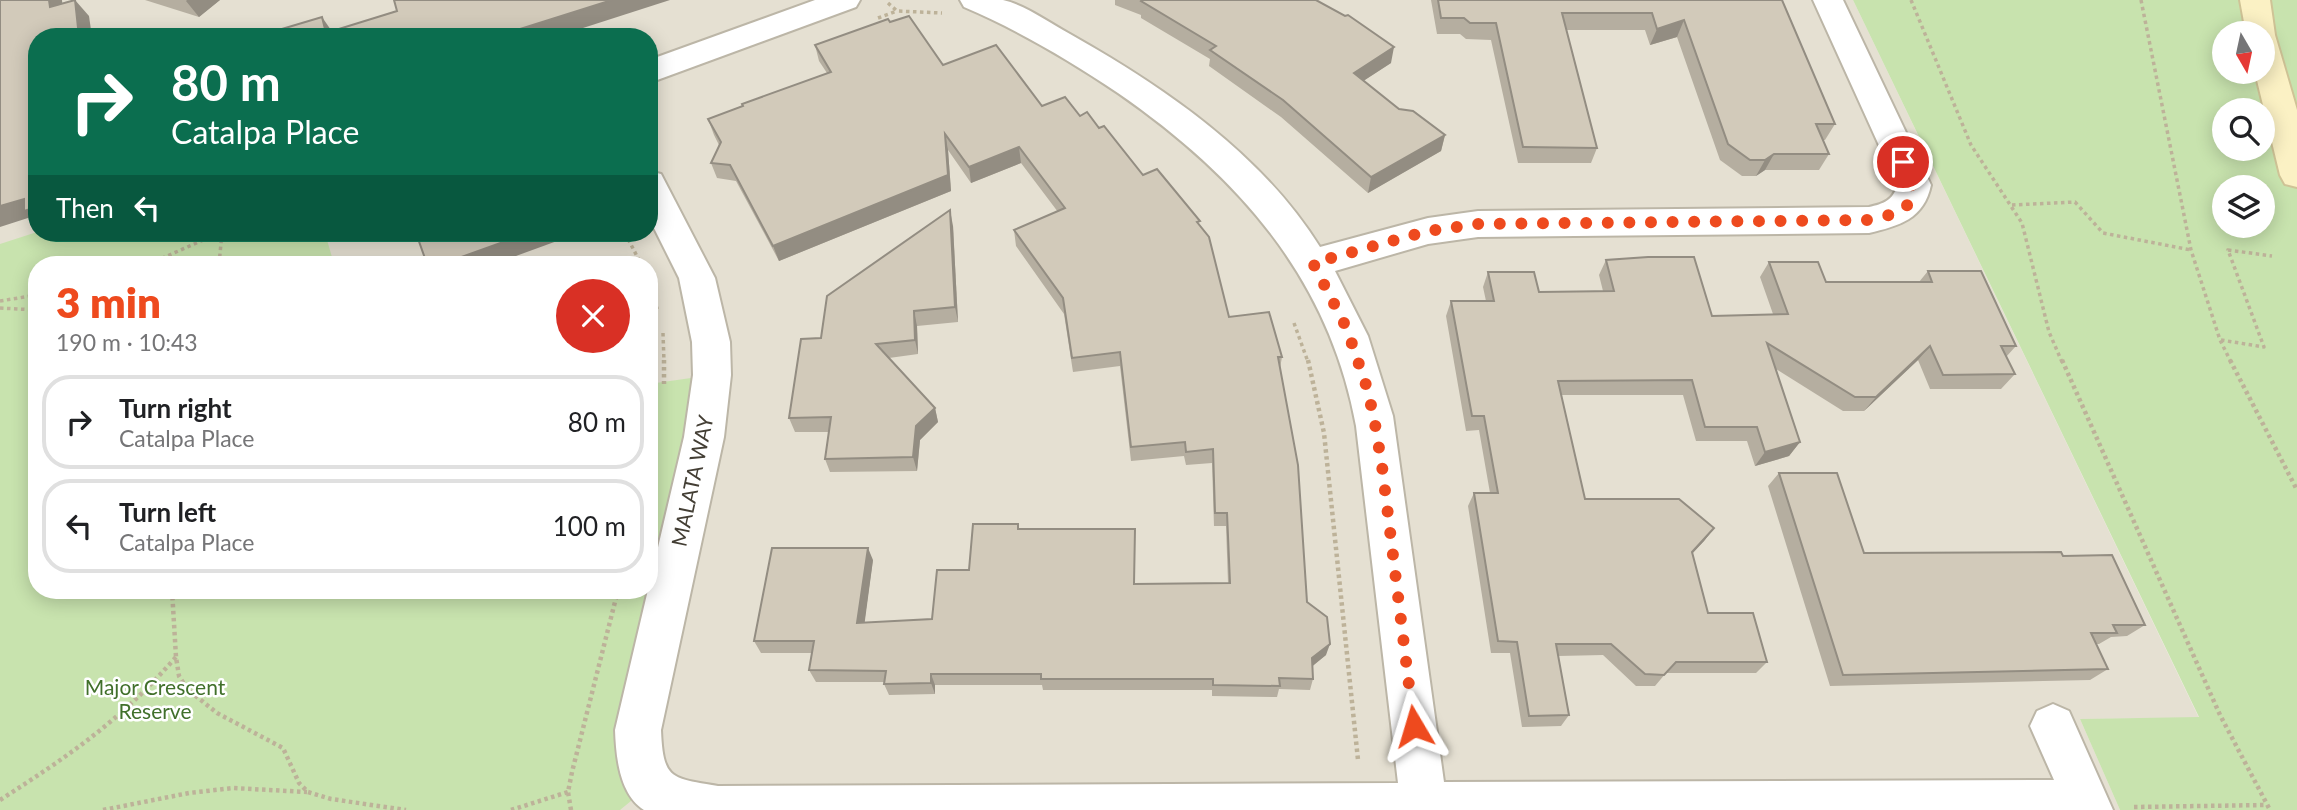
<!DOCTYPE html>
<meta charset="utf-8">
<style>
:root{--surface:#fff;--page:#f6f6f6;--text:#202124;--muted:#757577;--line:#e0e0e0;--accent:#ee4a1e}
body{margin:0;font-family:Lato,sans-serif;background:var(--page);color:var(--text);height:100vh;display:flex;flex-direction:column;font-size:26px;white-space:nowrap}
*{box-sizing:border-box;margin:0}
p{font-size:23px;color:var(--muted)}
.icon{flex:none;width:38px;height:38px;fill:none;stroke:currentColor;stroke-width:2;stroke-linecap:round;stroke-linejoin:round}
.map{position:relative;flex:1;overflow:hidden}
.sheet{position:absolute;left:28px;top:256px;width:630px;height:343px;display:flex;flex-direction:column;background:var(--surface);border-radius:28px;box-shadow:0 4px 18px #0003}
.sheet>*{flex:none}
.hud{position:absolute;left:28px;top:28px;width:630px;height:214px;border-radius:28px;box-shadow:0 4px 18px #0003;background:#0b6e4f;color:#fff;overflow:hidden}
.needle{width:46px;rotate:171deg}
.controls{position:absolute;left:2212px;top:21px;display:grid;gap:14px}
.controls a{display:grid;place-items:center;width:63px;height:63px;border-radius:50%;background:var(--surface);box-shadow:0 4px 18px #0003;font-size:35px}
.pin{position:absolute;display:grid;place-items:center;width:60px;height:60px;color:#fff;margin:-30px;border:4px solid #fff;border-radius:50%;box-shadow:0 2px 7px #0007}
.me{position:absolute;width:77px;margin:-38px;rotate:353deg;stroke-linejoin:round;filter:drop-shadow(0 0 5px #0008)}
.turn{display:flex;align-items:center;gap:24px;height:147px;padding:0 28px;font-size:32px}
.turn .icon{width:91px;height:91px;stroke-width:2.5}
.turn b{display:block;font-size:49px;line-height:60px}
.then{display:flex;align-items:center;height:66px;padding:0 28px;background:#0003;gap:14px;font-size:26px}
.round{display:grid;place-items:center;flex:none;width:74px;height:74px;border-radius:37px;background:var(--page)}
.summary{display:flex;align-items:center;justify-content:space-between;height:119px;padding:0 28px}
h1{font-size:42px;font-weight:800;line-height:52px;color:var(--accent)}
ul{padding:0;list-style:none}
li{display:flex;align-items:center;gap:21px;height:94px;margin:0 14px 10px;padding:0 14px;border:4px solid var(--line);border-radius:28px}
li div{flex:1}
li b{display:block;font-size:26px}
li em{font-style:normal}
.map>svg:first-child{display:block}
.residential{fill:#e5e0d2;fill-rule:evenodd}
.green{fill:#c8e3ae;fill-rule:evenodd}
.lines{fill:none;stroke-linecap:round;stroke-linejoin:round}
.minor-casing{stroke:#bcb6a7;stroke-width:4}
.secondary-casing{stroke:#cfc396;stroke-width:4}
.path-far1{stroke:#bdb299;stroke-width:3.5;stroke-dasharray:3.5 3.5;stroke-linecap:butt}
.path{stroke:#bdb299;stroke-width:4.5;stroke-dasharray:3.5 3.5;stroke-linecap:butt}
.minor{fill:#fff;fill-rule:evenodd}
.secondary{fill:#fbf1c4;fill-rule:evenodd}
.wall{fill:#b5aea0}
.shaded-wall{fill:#938d82}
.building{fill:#d2caba;stroke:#938d82;stroke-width:2}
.route{stroke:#ee4a1e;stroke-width:12;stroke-dasharray:0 21.6}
.labels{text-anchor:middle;stroke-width:5;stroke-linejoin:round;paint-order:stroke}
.street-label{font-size:21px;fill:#433e34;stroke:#fff}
.park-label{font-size:21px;fill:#41702b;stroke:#fff}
</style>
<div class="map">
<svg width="2297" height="810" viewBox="0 0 2297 810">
<rect width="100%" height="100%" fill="#f1eee4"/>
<!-- residential -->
<path class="residential" d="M0 0H1853L2199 718 2080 719 2120 810H0ZM37 37H649V233H37ZM37 264H649V590H37Z"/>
<!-- green -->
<g class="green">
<path d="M1853 0H2297V810H2120L2080 719 2199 717ZM2224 33H2263V72H2224ZM2224 110H2263V149H2224ZM2224 187H2263V226H2224Z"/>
<path d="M37 232 325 233 334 264H37V590H649V384L712 375 648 787 620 810H0V244Z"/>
</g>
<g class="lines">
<!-- minor casing -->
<g class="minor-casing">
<g id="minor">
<path d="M815 0H860L856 7 649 83V60Z"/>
<path d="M960 0C973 0 990 0 1003 0 1025 5 1050 23 1070 34 1164 87 1262 154 1320 247L1428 218 1478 211 1869 207C1883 204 1894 200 1897 185L1813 0H1843L1931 185C1924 219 1899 226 1869 233L1478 237 1428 244 1335 271 1368 336 1393 416 1444 782 2054 780 2030 726 2037 711 2053 704 2069 711 2113 810H644C619 794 616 756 615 730L684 437 693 375 692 342 679 278 649 218V171L661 174 715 278 730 342 731 375 724 437 661 730C663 780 671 778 718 786L1398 783 1356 426C1329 278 1238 176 1118 93 1069 60 1018 30 964 7Z"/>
</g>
</g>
<!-- secondary casing -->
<g class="secondary-casing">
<path id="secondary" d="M2240 0H2270L2275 35 2297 110V187L2285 184 2280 175 2255 72H2263V33H2246Z"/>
</g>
<!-- path-far1 -->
<g class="path-far1">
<path d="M1911 0 1971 145 2022 223 2049 332 2062 362"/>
<path d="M2141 0 2191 250 2220 340 2231 362"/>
<path d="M888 3 897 11 942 13"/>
<path d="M878 18 897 11"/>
<path d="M2012 205 2075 202 2103 233 2191 250"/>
<path d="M625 233 641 264"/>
<path d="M149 264 219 233"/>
<path d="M219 264 222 233"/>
<path d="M649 286 658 311"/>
<path d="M0 301 37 295"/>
<path d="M0 308 37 310"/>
<path d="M1294 323 1308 362"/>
<path d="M663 333 664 362"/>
<path d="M2221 340 2264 347 2228 250 2272 256"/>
</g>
<!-- path -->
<g class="path">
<path d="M664 360V384"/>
<path d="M1308 360 1324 433 1358 760"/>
<path d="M2062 360 2220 715 2270 810"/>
<path d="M2230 360 2297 490"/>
<path d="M649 464 652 451"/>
<path d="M172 590 176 657 179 676 187 689 217 713 283 748 299 783 308 792 331 799 406 810"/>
<path d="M0 800C70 755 120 721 176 657"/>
<path d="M2134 807 2267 805"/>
<path d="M103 810 189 793 233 788 307 792"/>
<path d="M511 810 568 792"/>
<path d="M571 810 568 792 572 772 618 590"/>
</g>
<!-- minor -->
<use href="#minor" class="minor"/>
<!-- secondary -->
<use href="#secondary" class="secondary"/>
</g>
<!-- wall -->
<g class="wall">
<path d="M145 0H220L199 17Z"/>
<path d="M1115 0H1316L1391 63 1363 81 1399 109 1445 135 1441 151 1368 193 1281 117 1209 66 1210 59 1141 18V15L1115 5Z"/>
<path d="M1431 0H1782L1835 124 1825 140H1823L1829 154 1819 170H1765L1756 176H1742L1720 160 1677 37 1650 45 1645 30H1566L1597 148 1591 163H1518L1491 40 1466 39 1460 34H1437Z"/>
<path d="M890 22 943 65 1042 106 1080 116 1099 128 1143 175 1200 226 1229 317 1282 357 1280 368 1307 602 1326 655 1312 666 1313 679 1310 690 1279 689 1277 697 1212 696V690H1043L1042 685H935V694L889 695 884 684 885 682H816L809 670 812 653H761L754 641 873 560 864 623 932 619 969 570 1018 524 1019 529 1135 584 1228 583 1226 526H1214L1212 463 1186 465 1184 456 1131 461 1120 366 1073 372 1064 314 1016 246 1014 230 1058 212 1021 163 971 183 948 150 951 191 779 261 736 181 717 178 711 163 719 145 714 135 708 119 827 73 819 61 815 45Z"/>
<path d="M953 226 958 322 917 326 918 354 889 358 935 408 938 422 920 440 917 471 830 472 825 459 829 432H795L789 418Z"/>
<path d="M1606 260 1712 316 1773 314 1760 277 1769 262 1826 282H1919L1928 271 2016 346 2006 357 2015 374 2001 389H1930L1918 360 1864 411H1843L1776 369 1800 442 1789 456 1755 466 1747 441H1696L1683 395H1561L1585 499 1714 528 1704 541 1692 554 1708 613 1767 662 1756 673H1666L1655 686H1636L1603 655 1558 656 1569 715 1561 726 1522 727 1510 653H1491L1468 506 1474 493H1490L1479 430 1466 431 1446 316 1451 301H1486L1483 287 1488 272 1539 292 1603 291 1599 275Z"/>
<path d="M1779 473 1864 553 2063 556 2145 625 2127 636 2111 637 2099 644H2096L2108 669 2090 680 1830 686 1768 486Z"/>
</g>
<!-- shaded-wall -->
<g class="shaded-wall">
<path d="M49 0H62L64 23 50 7Z"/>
<path d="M75 0 89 16 92 37H79Z"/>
<path d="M187 0H220L199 17 186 1Z"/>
<path d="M612 0H670L555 37H495Z"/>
<path d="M322 17 333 33H326Z"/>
<path d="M1684 20 1677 37 1650 45 1657 29Z"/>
<path d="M1394 47 1391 63 1351 89 1354 73Z"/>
<path d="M945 134 948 150 951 191 779 261 773 246Z"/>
<path d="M1445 135 1441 151 1368 193 1371 177Z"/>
<path d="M1019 147 1021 163 971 183 969 167Z"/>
<path d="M1774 154 1765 170 1756 176 1765 160Z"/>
<path d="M24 199 37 207V223L31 217 0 227V206Z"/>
<path d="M950 210 953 226 958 322 955 307Z"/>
<path d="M528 233H579L494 264H442Z"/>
<path d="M914 311 917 326 918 354 915 340Z"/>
<path d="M1930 346 1918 360 1864 411 1876 397Z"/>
<path d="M935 408 938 422 920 440 917 471 913 457 916 426Z"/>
<path d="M1800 442 1789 456 1755 466 1765 452Z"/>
<path d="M1714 528 1704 541 1682 564 1692 552Z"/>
<path d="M868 548 873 560 863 635 857 623Z"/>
<path d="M1330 644 1326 655 1309 669 1312 658Z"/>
<path d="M931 674 935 685V694L931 683Z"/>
</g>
<!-- building -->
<g class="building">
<path d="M0 0H49L50 7 75 0 79 37H37V207L24 211V199L0 206Z"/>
<path d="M394 0H612L495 37H255L322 17 326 33 397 11Z"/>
<path d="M1142 0H1316L1345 16 1348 15 1394 47 1354 73 1399 109 1413 111 1445 135 1371 177 1283 100 1210 50 1216 46 1141 1Z"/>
<path d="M1438 0H1782L1835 124H1816L1829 154H1774L1765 160H1750L1728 144 1684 20 1657 29 1652 13H1562L1597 148 1523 147 1496 23H1470L1464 18H1441Z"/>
<path d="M909 16 943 65 996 45 1042 106 1065 97 1080 116 1087 112 1099 128 1104 126 1143 175 1157 169 1200 221 1197 222 1209 237 1229 317 1269 312 1282 357H1278L1298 465 1307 602 1327 617 1330 644 1312 658 1313 679 1279 678 1280 686 1213 685V679H1041V674H931V683L884 684 886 671 809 670 814 641H754L772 548H868L857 623 932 619 937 570H969L973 524H1018V529H1135L1134 584 1230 583 1227 513H1215L1213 449 1186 452 1185 442 1131 447 1120 352 1072 358 1063 298 1014 230 1065 208 1019 147 969 167 945 134 948 175 773 246 730 165 711 163 721 142 708 119 743 106 742 104 831 72 815 45 888 19 890 22Z"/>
<path d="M950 210 955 307 914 311 915 340 876 344 935 408 916 426 913 457 825 459 831 417 789 418 801 339 821 338 827 296Z"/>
<path d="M416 233H528L442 264H427Z"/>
<path d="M1648 257H1694L1712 316 1788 314 1769 262H1818L1826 282H1932L1928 271H1981L2016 346H2001L2015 374 1943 375 1930 346 1876 397H1855L1767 343 1800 442 1765 452 1757 427H1705L1692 380 1558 381 1585 499H1679L1714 528 1692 552 1708 613H1753L1767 662H1676L1664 675 1645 674 1611 644H1556L1569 715 1529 716 1517 642 1498 641 1474 493H1498L1484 416H1472L1451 301H1494L1488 272H1534L1539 292 1614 291 1606 260Z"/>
<path d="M1779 473H1837L1864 553 2061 552 2063 556 2112 555 2145 625H2113L2117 633H2091L2108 669 1843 675Z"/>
</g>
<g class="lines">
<!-- route -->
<path class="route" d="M1414 726 1382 466 1374 418 1367 388 1347 329 1313 263 1428 231 1478 224 1869 220C1911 211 1922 203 1903 162"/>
</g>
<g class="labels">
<!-- street labels -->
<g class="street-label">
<text transform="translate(693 481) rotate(-78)" y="7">MALATA WAY</text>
</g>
<!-- park labels -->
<g class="park-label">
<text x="155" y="695">Major Crescent<tspan x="155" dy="24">Reserve</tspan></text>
</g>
</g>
</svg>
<div class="controls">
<a><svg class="needle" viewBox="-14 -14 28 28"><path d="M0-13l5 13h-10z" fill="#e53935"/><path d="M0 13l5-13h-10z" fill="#757577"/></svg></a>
<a><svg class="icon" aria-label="search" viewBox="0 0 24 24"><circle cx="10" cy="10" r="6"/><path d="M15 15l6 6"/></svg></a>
<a><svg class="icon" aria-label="layers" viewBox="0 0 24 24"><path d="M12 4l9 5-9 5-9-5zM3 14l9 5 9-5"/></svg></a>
</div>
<div class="pin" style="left:1903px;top:162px;background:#d93025"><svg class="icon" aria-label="arrive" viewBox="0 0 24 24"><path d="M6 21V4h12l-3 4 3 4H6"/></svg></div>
<svg class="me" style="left:1414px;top:726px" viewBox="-20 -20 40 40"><path d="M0-17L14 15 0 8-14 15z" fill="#ee4a1e" stroke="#fff" stroke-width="4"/></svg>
<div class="hud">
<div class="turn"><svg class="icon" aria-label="right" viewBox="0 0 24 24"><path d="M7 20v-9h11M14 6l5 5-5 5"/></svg><div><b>80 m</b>Catalpa Place</div></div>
<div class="then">Then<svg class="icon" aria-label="left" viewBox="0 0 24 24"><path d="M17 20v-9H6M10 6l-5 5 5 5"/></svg></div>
</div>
<section class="sheet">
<div class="summary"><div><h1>3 min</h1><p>190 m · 10:43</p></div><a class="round" style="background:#d93025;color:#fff"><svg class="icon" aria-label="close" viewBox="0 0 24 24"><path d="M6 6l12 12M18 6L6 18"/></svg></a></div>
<ul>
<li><svg class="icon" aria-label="right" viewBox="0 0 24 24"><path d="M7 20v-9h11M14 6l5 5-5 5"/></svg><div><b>Turn right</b><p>Catalpa Place</p></div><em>80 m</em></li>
<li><svg class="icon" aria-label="left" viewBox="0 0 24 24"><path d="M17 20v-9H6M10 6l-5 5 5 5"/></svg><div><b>Turn left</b><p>Catalpa Place</p></div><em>100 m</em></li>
</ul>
</section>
</div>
